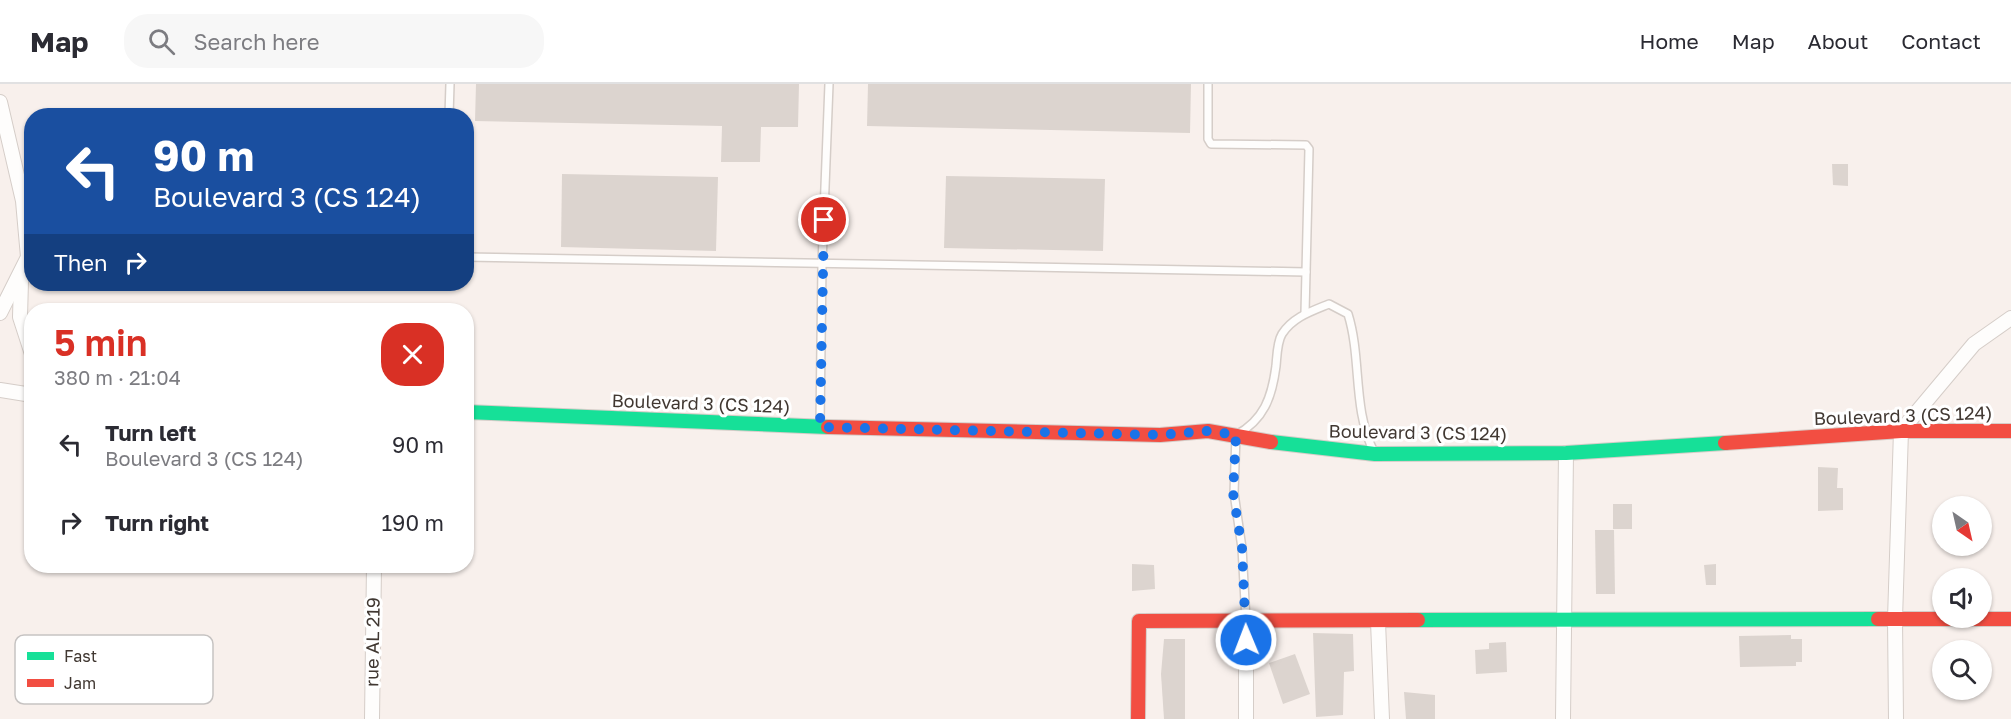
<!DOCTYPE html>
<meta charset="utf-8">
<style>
:root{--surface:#fff;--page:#f7f7f7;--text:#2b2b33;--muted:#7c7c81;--line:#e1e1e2;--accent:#d93025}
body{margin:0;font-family:"Golos Text",sans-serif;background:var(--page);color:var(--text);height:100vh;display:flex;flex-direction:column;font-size:22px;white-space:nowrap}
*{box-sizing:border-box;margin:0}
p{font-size:20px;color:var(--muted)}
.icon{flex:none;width:33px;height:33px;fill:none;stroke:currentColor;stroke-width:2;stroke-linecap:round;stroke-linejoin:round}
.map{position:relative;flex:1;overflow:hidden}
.details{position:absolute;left:24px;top:219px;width:450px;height:270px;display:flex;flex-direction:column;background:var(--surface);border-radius:24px;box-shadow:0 2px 4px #0004}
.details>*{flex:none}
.top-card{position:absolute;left:24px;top:24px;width:450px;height:183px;border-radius:24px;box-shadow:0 2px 4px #0004;background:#1a4fa0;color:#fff;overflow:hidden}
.needle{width:39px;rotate:146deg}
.fabs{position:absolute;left:1932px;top:412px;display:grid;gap:12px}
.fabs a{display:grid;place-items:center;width:60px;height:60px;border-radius:50%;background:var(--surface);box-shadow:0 2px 4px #0004;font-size:30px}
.pin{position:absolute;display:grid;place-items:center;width:51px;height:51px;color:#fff;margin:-26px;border:3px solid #fff;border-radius:50%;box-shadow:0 2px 6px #0007}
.me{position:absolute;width:66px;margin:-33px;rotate:359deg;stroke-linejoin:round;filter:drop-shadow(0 0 4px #0008)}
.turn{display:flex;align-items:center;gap:21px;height:126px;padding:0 30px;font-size:27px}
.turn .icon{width:78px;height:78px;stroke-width:2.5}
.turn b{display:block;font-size:42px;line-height:51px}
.then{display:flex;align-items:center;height:57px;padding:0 30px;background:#0003;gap:12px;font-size:22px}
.round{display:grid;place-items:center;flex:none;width:63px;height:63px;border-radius:24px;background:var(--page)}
.headline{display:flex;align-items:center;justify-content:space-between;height:102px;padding:0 30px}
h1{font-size:36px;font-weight:600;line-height:45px;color:var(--accent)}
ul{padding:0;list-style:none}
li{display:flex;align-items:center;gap:18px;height:78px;padding:0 30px}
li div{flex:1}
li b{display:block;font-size:22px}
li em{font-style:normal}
header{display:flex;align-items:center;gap:36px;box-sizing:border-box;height:84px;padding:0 30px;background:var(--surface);border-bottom:2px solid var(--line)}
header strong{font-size:28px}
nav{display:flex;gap:33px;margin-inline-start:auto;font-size:21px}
.search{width:420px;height:54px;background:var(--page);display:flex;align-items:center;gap:15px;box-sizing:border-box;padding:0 21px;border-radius:24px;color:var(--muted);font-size:22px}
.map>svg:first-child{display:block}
.building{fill:#dcd4cf}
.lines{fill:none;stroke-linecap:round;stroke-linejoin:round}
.lane-casing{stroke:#d5cdc8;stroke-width:10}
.street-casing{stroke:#d5cdc8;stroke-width:16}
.fast-casing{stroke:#d5cdc8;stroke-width:16}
.jam-casing{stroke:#d5cdc8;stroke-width:16}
.lane{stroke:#fefdfc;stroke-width:7}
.street{stroke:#fefdfc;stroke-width:14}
.fast{stroke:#16e098;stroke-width:14}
.jam{stroke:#f24e42;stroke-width:14}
.route{stroke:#1a73e8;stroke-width:10;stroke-dasharray:0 18}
.labels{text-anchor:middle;stroke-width:6;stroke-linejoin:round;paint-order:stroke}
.street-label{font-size:18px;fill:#413832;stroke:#fff}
.key{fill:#fff;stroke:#c6c3c2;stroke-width:1.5}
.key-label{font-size:16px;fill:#413832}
</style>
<header>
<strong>Map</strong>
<div class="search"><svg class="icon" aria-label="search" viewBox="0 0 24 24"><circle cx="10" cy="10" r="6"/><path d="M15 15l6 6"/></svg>Search here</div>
<nav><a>Home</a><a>Map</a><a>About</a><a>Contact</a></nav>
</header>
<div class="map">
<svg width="2011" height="635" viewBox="0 0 2011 635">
<rect width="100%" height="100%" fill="#f8f0ec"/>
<!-- building -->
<g class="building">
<path d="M476 0H799L798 43H761L760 78H721L722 42 475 37Z"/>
<path d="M868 0H1191L1190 49 867 42Z"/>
<path d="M1832 80H1848V102L1833 101Z"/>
<path d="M562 90 718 93 716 167 561 163Z"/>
<path d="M946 92 1105 95 1103 167 944 164Z"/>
<path d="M1818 383 1838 384 1837 404H1843V426L1818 427Z"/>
<rect x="1613" y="420" width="19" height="25"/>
<path d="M1595 446H1614L1615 510H1596Z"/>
<path d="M1132 480 1154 481 1155 505 1132 507Z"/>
<path d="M1716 480V501H1706L1704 481Z"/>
<path d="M1313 549 1353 550 1354 587 1344 588 1343 631 1316 633Z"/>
<path d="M1791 551V555H1802V578H1796V582L1740 583 1739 552Z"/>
<path d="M1164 555H1185V635H1164L1161 590Z"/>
<path d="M1506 558 1507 588 1476 590 1475 566 1489 565V559Z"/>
<path d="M1295 570 1310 610 1283 620 1269 579Z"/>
<path d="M1404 608 1435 611V635H1406Z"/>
</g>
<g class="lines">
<!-- lane casing -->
<g class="lane-casing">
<g id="lane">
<path d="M1208 0V55L1211 60 1306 61 1309 65 1305 229"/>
<path d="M449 32 450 0"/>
<path d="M466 173 1306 188"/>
<path d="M820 340 822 180 829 0"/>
<path d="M1246 536 1242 464 1234 409 1236 351C1264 336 1272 313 1276 282 1277 272 1277 258 1282 250 1293 233 1312 227 1329 220L1348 230C1362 275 1352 324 1374 368"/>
</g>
</g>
<!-- street casing -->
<g class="street-casing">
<g id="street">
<path d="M0 18 23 117 28 173 0 229"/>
<path d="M21 197 20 233 32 270"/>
<path d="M0 306 32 311"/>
<path d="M1246 536V635"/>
<path d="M1378 538 1382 635"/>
<path d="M372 635 374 482"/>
<path d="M1563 635 1566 369"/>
<path d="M1896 635 1895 535 1901 347 1974 260 2011 234"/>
</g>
</g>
<!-- fast casing -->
<g class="fast-casing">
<g id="fast">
<path d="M466 328 828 343"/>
<path d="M1271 358 1375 370 1566 369 1725 359"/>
<path d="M1418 536 1878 535"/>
</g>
</g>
<!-- jam casing -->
<g class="jam-casing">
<g id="jam">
<path d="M828 343 1160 351 1208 347 1271 358"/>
<path d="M1725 359 1901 347H2011"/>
<path d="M1878 535H2011"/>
<path d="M1138 635 1139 537 1418 536"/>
</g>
</g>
<!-- lane -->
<use href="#lane" class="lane"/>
<!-- street -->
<use href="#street" class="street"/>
<!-- fast -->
<use href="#fast" class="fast"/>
<!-- jam -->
<use href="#jam" class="jam"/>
</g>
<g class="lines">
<!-- route -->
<path class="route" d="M824 136 820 343 1160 351 1208 347 1236 351 1233 409 1242 464 1246 556"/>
</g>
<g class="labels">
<!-- street labels -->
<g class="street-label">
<text transform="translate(701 320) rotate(2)" y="6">Boulevard 3 (CS 124)</text>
<text transform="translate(1903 332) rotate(-2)" y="6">Boulevard 3 (CS 124)</text>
<text transform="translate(1418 349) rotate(1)" y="6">Boulevard 3 (CS 124)</text>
<text transform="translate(373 558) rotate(-89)" y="6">rue AL 219</text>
</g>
</g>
<!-- legend -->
<rect x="15" y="551" width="198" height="69" rx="9" class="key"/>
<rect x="27" y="568" width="27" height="8" fill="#16e098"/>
<rect x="27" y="595" width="27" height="8" fill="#f24e42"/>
<g class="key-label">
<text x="64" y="578">Fast</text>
<text x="64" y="605">Jam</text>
</g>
</svg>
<div class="fabs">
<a><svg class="needle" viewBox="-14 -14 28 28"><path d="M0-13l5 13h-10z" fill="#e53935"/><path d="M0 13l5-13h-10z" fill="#7c7c81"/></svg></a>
<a><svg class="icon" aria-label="sound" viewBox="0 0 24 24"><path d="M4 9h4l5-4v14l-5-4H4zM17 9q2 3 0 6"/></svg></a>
<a><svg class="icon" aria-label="search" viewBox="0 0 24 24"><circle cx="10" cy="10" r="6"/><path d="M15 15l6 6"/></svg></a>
</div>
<div class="pin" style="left:824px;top:136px;background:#d93025"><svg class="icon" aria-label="arrive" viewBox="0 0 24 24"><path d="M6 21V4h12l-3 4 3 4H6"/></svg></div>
<svg class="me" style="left:1246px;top:556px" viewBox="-20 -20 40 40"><circle r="17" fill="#1a73e8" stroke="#fff" stroke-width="3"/><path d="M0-11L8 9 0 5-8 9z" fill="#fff"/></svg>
<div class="top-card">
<div class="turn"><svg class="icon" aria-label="left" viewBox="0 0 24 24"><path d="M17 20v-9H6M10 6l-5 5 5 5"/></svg><div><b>90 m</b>Boulevard 3 (CS 124)</div></div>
<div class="then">Then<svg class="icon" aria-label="right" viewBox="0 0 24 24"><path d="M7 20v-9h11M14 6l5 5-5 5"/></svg></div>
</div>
<section class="details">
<div class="headline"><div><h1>5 min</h1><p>380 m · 21:04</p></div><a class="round" style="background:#d93025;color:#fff"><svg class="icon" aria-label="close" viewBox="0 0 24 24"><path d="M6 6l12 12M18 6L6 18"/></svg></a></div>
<ul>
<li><svg class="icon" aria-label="left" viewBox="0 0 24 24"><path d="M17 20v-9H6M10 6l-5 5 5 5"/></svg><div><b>Turn left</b><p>Boulevard 3 (CS 124)</p></div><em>90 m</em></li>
<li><svg class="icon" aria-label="right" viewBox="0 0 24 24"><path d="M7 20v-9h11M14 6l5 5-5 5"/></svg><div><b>Turn right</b></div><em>190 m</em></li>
</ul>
</section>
</div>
